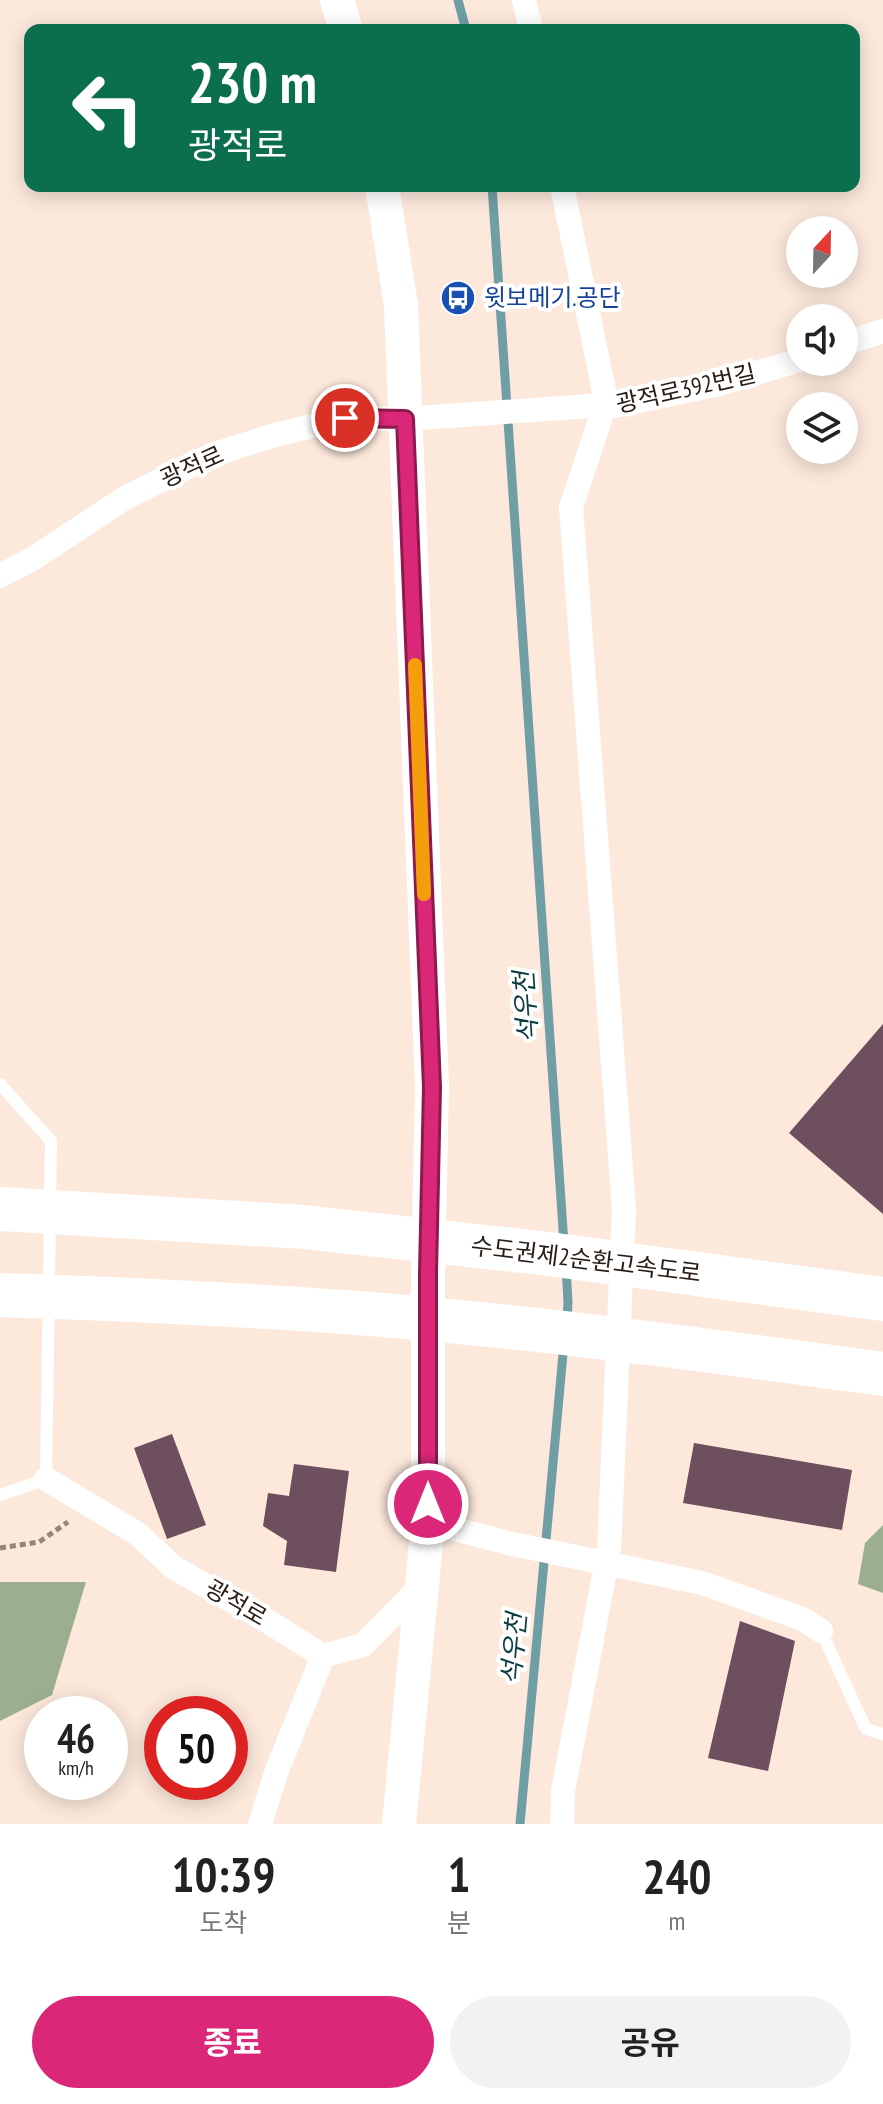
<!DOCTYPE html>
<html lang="ko">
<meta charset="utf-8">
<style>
:root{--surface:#fff;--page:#f2f2f2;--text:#222;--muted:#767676;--accent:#db2777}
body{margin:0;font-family:"PT Sans Narrow","Noto Sans KR",sans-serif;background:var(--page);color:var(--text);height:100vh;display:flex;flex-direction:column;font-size:30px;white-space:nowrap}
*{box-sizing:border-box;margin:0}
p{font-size:26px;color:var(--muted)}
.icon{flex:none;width:44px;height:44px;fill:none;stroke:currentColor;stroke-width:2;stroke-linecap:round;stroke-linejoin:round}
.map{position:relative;height:1824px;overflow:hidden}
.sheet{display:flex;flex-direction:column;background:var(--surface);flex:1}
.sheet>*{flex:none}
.hud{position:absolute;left:24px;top:24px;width:836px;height:168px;border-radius:16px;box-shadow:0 4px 20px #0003;background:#0b6e4f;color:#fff;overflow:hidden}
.needle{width:52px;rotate:22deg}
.fabs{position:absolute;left:786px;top:216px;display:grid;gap:16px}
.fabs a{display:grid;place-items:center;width:72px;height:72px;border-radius:50%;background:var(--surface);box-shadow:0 4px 20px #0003;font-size:40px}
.speed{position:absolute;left:24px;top:1696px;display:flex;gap:16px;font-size:40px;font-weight:700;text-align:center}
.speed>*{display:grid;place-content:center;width:104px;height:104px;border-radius:50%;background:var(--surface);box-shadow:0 4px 20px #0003;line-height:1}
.speed small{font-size:20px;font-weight:400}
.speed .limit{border:12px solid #d22;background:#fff;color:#111}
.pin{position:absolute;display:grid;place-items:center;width:68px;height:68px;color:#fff;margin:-34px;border:4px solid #fff;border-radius:50%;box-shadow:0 2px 8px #0007}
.me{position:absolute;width:88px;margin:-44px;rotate:0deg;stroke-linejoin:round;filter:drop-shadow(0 0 6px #0008)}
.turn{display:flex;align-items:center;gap:28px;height:168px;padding:0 32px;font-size:36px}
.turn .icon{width:104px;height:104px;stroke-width:2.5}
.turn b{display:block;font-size:56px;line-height:68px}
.eta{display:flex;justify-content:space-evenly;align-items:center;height:136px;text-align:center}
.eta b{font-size:48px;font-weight:700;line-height:56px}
.cta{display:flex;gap:16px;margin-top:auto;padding:16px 32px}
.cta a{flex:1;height:92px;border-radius:48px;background:var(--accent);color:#fff;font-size:32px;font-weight:700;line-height:92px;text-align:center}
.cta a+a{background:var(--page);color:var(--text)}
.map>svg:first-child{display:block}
.forest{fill:#9baf8e}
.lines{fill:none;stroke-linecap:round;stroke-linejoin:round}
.stream{stroke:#6f9ea5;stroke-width:9}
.building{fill:#6d4f5e}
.path{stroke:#95857b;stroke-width:5;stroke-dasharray:6 4;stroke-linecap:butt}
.service{stroke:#fff;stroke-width:12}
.minor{stroke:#fff;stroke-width:24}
.secondary{stroke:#fff;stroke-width:34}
.motorway{stroke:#fff;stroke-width:44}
.route-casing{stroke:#8e194d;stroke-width:20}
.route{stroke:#db2777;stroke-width:14}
.slow{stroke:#f59e0b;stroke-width:14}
.labels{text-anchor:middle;stroke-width:8;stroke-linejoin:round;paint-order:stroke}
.transit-label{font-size:24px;fill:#164399;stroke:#fff;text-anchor:start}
.street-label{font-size:24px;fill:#281c15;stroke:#fff}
.water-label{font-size:26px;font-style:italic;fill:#0d3b41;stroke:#fff}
</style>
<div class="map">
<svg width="883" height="1824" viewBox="0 0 883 1824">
<rect width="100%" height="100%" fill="#fde9dc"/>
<!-- forest -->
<g class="forest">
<path d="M883 1525V1593L858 1584 865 1543Z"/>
<path d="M0 1582H86L52 1695 0 1721Z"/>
</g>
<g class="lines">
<!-- stream -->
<g class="stream">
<path d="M458 0 466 30"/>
<path d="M492 186 564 1244"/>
<path d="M566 1267 568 1302 567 1320"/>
<path d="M520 1824 564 1343"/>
</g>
</g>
<!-- building -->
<g class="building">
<path d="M883 1024V1214L789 1133Z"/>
<path d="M172 1434 206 1525 167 1539 134 1448Z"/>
<path d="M694 1443 852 1470 842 1530 683 1503Z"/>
<path d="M294 1464 349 1471 336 1572 284 1565 287 1541 263 1526 268 1493 289 1496Z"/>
<path d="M740 1621 795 1641 768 1771 708 1758Z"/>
</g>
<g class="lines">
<!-- path -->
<path class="path" d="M0 1548 39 1542 68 1522"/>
<!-- service -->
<g class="service">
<path d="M0 1084 51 1141 46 1479 0 1495"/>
<path d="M821 1631 866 1729 883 1734"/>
</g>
<!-- minor -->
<g class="minor">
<path d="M524 0 531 30"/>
<path d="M844 344 883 331"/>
<path d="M0 576 34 558 125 498 212 455 275 435 345 418 405 419 590 406 604 408 715 385 800 360"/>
<path d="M46 1479 138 1534 173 1567 267 1621 323 1656 363 1645 422 1585"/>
<path d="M428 1522 508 1543 702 1583 803 1619 821 1631"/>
<path d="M260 1824 276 1773 323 1656"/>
<path d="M562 1824 563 1791 609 1550 624 1209 571 507 604 408V391L562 186"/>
</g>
<!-- secondary -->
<g class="secondary">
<path d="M337 0 346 30"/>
<path d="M382 186 401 305 432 1087 428 1273V1522L399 1824"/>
</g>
<!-- motorway -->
<g class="motorway">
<path d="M0 1209 304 1227 541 1253 883 1299"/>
<path d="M0 1295C119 1299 239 1304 358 1313 534 1327 708 1350 883 1374"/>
</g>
</g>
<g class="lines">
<!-- route casing -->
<g class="route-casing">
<path id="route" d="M345 418 405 419 432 1087 428 1273V1504"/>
</g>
<!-- route -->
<use href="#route" class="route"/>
<!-- slow -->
<path class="slow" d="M415 665 424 894"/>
</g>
<!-- icons -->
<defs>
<g id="bus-disc" transform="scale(1.8)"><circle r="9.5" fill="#1a4fb4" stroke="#fff"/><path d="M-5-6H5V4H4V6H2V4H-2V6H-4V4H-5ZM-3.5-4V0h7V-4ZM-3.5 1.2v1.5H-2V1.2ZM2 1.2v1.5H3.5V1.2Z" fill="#fff"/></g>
</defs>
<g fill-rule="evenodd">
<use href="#bus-disc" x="458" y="298"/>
</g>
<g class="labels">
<!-- transit labels -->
<g class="transit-label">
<text x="484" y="306">윗보메기.공단</text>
</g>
<!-- street labels -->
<g class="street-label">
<text transform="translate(686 389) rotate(-13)" y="8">광적로392번길</text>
<text transform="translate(192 467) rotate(-24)" y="8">광적로</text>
<text transform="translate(586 1260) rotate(7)" y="8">수도권제2순환고속도로</text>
<text transform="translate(236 1603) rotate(30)" y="8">광적로</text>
</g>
<!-- water labels -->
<g class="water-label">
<text transform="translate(526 1007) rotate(-94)" y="9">석우천</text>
<text transform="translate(514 1649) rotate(-85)" y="9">석우천</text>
</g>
</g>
</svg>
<div class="fabs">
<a><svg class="needle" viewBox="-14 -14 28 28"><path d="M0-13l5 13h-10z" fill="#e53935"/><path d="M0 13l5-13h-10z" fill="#767676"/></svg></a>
<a><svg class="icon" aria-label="sound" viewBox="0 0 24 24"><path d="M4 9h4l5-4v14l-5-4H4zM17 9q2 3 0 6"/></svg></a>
<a><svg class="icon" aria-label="layers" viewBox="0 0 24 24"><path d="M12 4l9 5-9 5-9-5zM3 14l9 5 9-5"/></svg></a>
</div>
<div class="speed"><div>46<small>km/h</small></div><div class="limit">50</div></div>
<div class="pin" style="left:345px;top:418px;background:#d93025"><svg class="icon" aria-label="arrive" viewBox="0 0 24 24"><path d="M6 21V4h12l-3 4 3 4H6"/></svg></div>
<svg class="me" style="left:428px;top:1504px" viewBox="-20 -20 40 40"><circle r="17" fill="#db2777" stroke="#fff" stroke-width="3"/><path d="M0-11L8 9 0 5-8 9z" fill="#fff"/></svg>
<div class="hud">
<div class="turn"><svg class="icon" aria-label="left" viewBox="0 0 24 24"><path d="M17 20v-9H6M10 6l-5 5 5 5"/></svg><div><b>230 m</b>광적로</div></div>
</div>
</div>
<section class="sheet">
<div class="eta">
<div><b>10:39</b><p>도착</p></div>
<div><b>1</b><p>분</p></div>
<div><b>240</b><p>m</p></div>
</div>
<div class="cta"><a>종료</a><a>공유</a></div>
</section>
